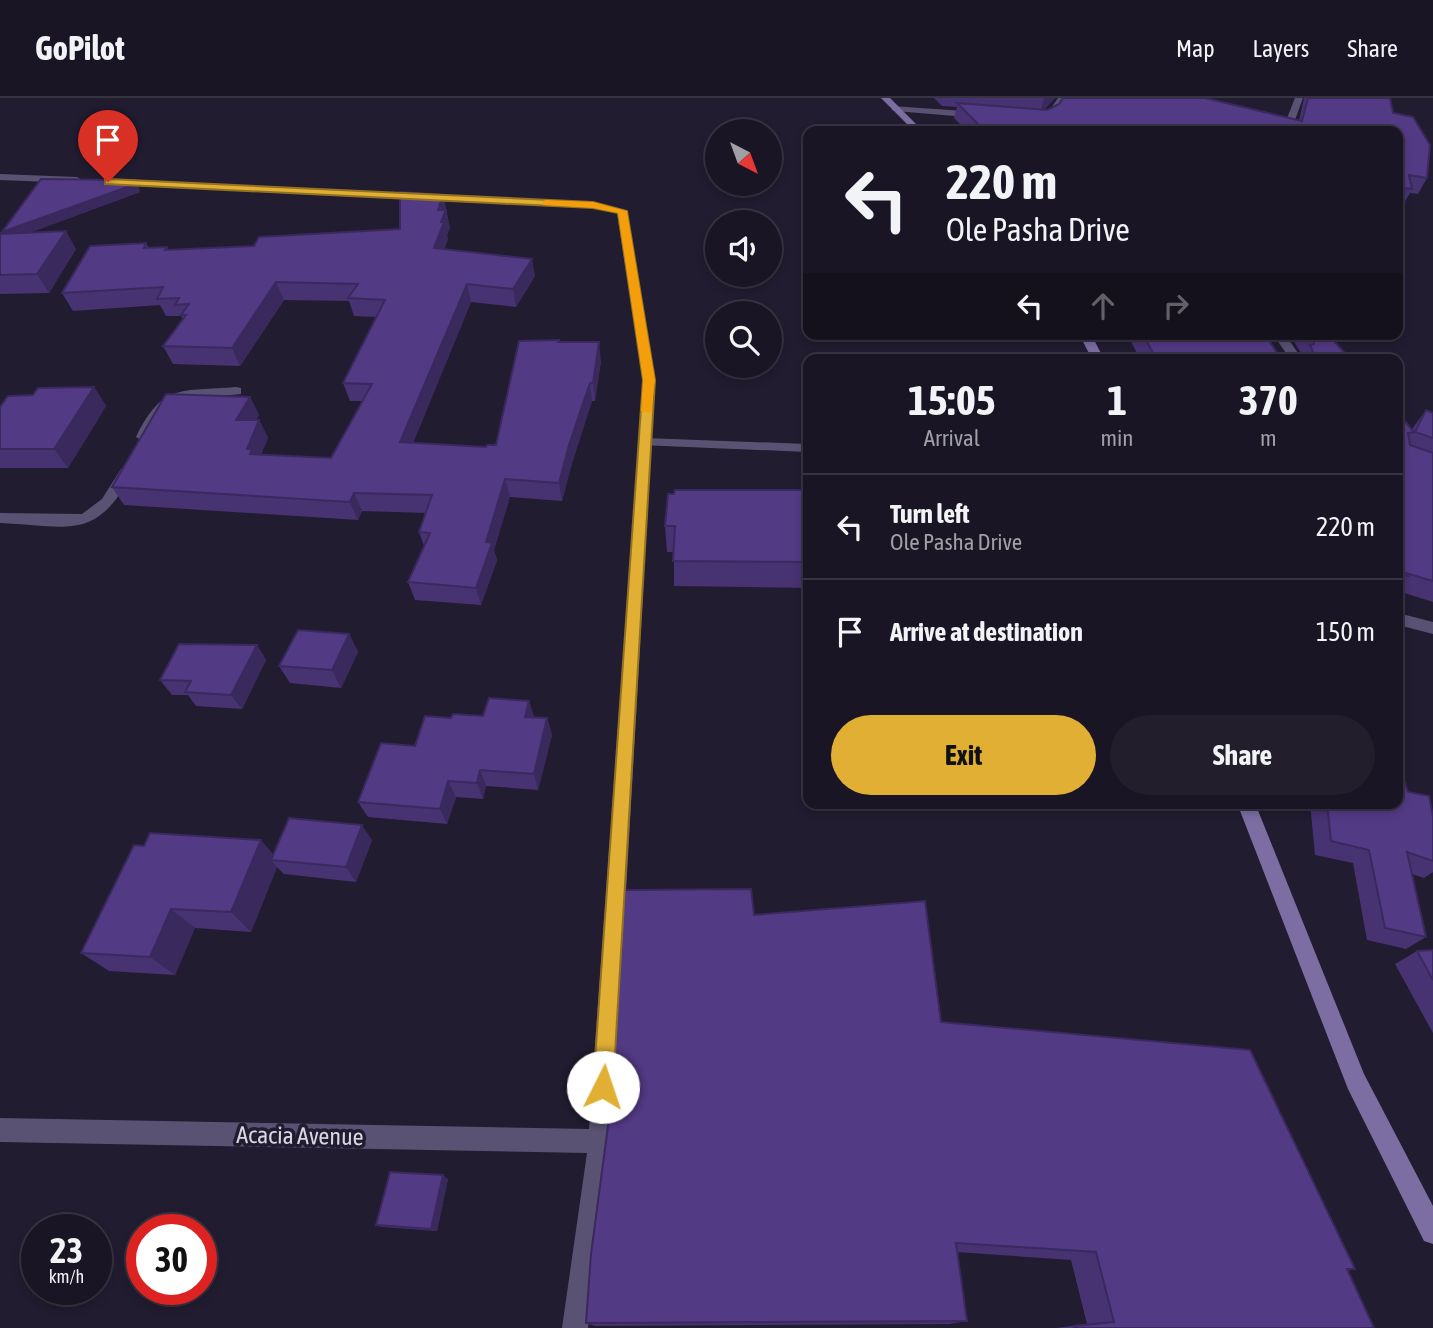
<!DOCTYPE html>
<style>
:root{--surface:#191524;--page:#221e2c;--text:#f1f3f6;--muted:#9f9fa6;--line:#373441;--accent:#e1af34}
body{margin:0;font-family:"Asap Condensed",sans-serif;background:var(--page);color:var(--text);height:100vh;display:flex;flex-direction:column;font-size:26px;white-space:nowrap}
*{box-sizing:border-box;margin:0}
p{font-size:23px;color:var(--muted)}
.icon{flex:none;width:38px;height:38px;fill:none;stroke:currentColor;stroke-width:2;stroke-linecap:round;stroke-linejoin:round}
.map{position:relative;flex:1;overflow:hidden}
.panel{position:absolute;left:803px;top:256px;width:600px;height:455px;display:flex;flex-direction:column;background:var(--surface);border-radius:14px;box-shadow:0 4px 10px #0003,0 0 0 2px var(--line)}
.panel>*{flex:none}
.top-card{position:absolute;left:803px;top:28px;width:600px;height:214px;border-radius:14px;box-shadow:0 4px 10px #0003,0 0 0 2px var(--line);background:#191524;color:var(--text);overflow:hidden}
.needle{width:46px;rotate:139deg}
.tools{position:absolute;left:705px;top:21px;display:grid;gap:14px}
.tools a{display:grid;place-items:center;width:77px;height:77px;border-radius:50%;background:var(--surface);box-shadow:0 4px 10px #0003,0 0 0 2px var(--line);font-size:35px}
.speed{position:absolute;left:21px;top:1116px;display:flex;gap:14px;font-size:35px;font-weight:700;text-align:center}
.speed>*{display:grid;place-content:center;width:91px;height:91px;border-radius:50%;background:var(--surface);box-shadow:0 4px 10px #0003,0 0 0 2px var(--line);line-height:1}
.speed small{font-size:18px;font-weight:400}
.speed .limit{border:10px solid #d22;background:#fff;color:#111}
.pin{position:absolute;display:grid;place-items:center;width:60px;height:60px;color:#fff;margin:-72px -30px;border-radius:50% 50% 50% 0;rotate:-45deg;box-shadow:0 0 7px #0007}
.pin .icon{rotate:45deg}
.me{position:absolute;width:77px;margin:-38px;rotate:4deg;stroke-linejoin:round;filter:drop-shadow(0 0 5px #0008)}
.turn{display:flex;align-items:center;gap:24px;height:147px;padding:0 28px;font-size:32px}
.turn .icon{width:91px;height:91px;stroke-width:2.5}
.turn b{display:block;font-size:49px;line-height:60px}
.lanes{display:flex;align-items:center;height:66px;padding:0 28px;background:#0003;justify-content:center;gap:35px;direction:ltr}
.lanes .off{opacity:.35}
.eta{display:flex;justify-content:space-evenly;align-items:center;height:119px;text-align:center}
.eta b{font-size:42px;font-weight:700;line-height:49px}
.action{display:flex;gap:14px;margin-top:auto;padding:14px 28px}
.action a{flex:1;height:80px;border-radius:42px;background:var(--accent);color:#111;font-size:28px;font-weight:700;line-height:80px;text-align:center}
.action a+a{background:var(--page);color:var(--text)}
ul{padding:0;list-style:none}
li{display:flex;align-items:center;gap:21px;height:105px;padding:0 28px;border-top:2px solid var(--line)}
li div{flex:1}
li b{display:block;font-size:26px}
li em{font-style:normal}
header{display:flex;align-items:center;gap:42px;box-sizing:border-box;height:98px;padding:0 35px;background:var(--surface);border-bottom:2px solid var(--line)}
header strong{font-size:33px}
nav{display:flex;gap:38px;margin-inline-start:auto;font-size:24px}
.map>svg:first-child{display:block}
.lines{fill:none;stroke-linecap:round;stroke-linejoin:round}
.lane{fill:#5a5273;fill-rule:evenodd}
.street{fill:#5a5273;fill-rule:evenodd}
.secondary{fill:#7c6ea3;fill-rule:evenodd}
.wall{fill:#473272}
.shaded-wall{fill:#3a295d}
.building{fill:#533a85;stroke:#3a295d;stroke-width:2}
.route{fill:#e1af34;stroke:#927222;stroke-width:2}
.slow{fill:#f59e0b}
.labels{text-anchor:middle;stroke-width:7;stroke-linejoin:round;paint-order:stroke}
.near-street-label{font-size:24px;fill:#d9d6e3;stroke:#211c30}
</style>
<header>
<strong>GoPilot</strong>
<nav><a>Map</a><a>Layers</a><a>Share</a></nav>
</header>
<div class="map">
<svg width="1433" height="1230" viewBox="0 0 1433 1230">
<rect width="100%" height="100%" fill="#211c30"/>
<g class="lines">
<!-- lane -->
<path class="lane" d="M645 340 808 346V354L640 347 638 344Z"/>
<!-- street -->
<g class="street">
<path d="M1058 0H1066L1053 20 1038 24V20L1047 16Z"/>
<path d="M1295 0H1303L1291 33H1282Z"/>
<path d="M892 8 979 14 984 17 979 20 895 13 892 12Z"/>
<path d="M0 76 77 79 82 82 77 85 0 82Z"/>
<path d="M115 81 594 104 627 113 655 282 612 1043 588 1230H562L587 1055 0 1044V1020L589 1031 643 282 617 115 594 110 111 86 110 84Z"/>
<path d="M1273 236H1285L1302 261H1290Z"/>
<path d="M236 289 241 290V296L179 302 164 313 148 342 143 343 136 339C163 284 181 294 236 289Z"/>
<path d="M126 369 133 374C96 444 70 428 0 425V415L82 416 102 401 121 371Z"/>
<path d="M1398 515 1433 524V536L1398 527Z"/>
</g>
<!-- secondary -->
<g class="secondary">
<path d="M881 0H890L923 33H914Z"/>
<path d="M1079 236H1091L1104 261H1092Z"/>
<path d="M1237 705H1255L1364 976 1433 1108V1146L1424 1143 1348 991Z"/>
</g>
</g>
<!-- wall -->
<g class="wall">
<path d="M934 0H1055L1044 12 1299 23 1304 0H1390L1393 15 1427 80 1418 96 1410 95 1403 107 1398 106V33H967L954 20 957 9 942 8Z"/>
<path d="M136 82 140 94 29 135 76 151 49 195 0 196V136H3Z"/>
<path d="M443 97 450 130 447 137 448 141 444 151 535 178 516 209 471 204 413 345 486 349 496 347 559 242V244L601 263 595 303H592L572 365 562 403 510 399 494 452 497 462 481 507 415 502 408 484 424 448 419 434 426 415 362 413 358 422 124 407 112 389 250 299 259 317 256 322H259L268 340 261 356 331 360 362 303H350L343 285 376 219 354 218 349 203 284 202 240 268 173 266 163 248 183 221 181 218H166L160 207 73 213 62 195 146 145 149 150 167 149 169 152 254 148 400 131Z"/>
<path d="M1127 236H1265L1281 261H1140Z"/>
<path d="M1289 236H1337L1335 239H1330L1350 261H1302L1303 258Z"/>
<path d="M94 289 106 308 68 370H0V309L33 297Z"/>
<path d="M1426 312 1433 315V504L1398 493V315L1412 331Z"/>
<path d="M802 387H808V490L674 488V454H667L665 428 674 396 802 392Z"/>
<path d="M349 536 358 554 341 590 290 585 279 568Z"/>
<path d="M257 547 266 562 242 611 196 608 188 597H172L160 582Z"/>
<path d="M529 603 534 619 547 620 552 637 538 692 486 688 483 701 456 699 447 726 368 719 358 704 415 648 483 618Z"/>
<path d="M1408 694 1433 719V774L1424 780 1412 776 1426 839 1406 851 1367 842 1353 765 1315 757 1310 705H1398Z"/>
<path d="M261 742 273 757 372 742 356 784 284 776 277 769 251 834 195 830 175 877 109 873 81 855 144 748Z"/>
<path d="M754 817 941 924 1355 1171 1348 1173 1374 1230H1056L1087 1226 1071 1162 957 1154 967 1223 949 1226 595 1228 586 1225Z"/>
<path d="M1433 852V935L1395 866 1417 853Z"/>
<path d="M448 1081 437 1133 382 1129 376 1127Z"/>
</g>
<!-- shaded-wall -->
<g class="shaded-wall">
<path d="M1045 0H1055L1040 16 1044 1Z"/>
<path d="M136 82 140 94 7 143 2 134Z"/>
<path d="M443 97 450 130 447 137 448 141 438 168 434 150 438 112Z"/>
<path d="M66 133 76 151 49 195 37 176Z"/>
<path d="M532 161 535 178 516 209 513 191Z"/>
<path d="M276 184 284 202 240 268 232 250Z"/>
<path d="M467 186 471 204 406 362 400 344Z"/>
<path d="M599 244 601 263 595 303 593 285Z"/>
<path d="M590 285 592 303 572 365 562 403 559 385 569 347Z"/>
<path d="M94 289 106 308 68 370 54 351Z"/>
<path d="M250 299 259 317 245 340 236 322Z"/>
<path d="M259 322 268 340 258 364 247 351Z"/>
<path d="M505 381 510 399 494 452 497 462 481 507 476 490 486 444Z"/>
<path d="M354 395 362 413 358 422 350 404Z"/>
<path d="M349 536 358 554 341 590 332 572Z"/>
<path d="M257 547 266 562 242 611 231 597Z"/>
<path d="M529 603 534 620 525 619Z"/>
<path d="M547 620 552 637 538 692 534 676Z"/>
<path d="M480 672 486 688 483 701 477 685Z"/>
<path d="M448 683 456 699 447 726 440 711Z"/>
<path d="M362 727 372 742 356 784 346 769Z"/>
<path d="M261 742 278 762H271L277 769 251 834 231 814Z"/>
<path d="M171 811 195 830 175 877 150 859Z"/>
<path d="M443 1077 448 1081 437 1133 431 1131Z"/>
</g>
<!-- building -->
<g class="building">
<path d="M1063 0H1205L1302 23 1308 0H1390L1393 15 1413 19 1430 47 1427 80 1409 77 1412 91 1398 89V33H988L978 26 957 5 1047 12 1059 6Z"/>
<path d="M41 81 123 82H136V86L2 134Z"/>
<path d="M400 94 443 97 438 112H446L441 124H444L434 150 532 161 513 191 467 186 400 344 486 349 487 347H496L519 243 559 242 558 244H599L593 285H590L569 347 559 385 505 381 486 444 492 445 476 490 408 484 430 435 419 434 432 397 354 395 350 404 112 389 166 296 250 299 236 322H259L247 351H252L250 356 331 360 372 286 343 285 385 202 348 200 358 186 276 184 232 250 163 248 186 217H181L189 206 175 207 179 200 157 201 163 189 62 195 90 148 146 145 144 150 167 149 165 152 254 148 259 139 400 131Z"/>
<path d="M66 133 37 176 0 177V136Z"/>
<path d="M1143 236H1265L1281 261H1156Z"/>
<path d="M1309 236H1328L1350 261H1316L1310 247 1314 246V243Z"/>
<path d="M94 289 54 351H0V309L8 298 33 297 38 290Z"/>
<path d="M1426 312 1433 315V340L1415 334Z"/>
<path d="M1398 315 1414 334 1408 335 1410 347 1433 355V483L1406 475 1408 478 1398 476Z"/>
<path d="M802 387H808V464L673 463 675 428H665L668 396H674L675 392H803Z"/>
<path d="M298 532 349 536 332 572 279 568Z"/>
<path d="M179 546 257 547 231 597 185 594 191 583 160 582Z"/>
<path d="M489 600 529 603 525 619 547 620 534 676 480 672 477 685 448 683 440 711 358 704 381 645 415 648 425 618 451 620 453 616 483 618Z"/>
<path d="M1398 665 1408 694 1429 698 1433 719V763L1407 754 1426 839 1385 830 1369 752 1331 743 1327 705H1398Z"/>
<path d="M289 720 362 727 346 769 271 762Z"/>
<path d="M150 735 261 742 231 814 171 811 150 859 81 855 134 747 144 748Z"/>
<path d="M751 791 754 817 925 803 941 924 1250 952 1355 1171H1347L1374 1230H1074V1228L1114 1224 1096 1154 956 1145 967 1223 586 1225 591 1156 608 1028 624 792Z"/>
<path d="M1433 852V882L1417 853Z"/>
<path d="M390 1074 443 1077 431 1131 376 1127Z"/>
</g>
<!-- route -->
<path class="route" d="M108 81 593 104 627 113 655 282 613 989 610 997 603 1000 596 997 593 989 643 282 618 115 593 110 105 86V82Z"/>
<!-- slow -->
<path class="slow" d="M546 102 593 104 627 113 655 282 651 315 641 313 643 282 618 115 593 110 543 107V103Z"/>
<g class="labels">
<!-- near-street labels -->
<g class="near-street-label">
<text transform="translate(300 1038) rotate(1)" y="8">Acacia Avenue</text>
</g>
</g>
</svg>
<div class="tools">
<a><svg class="needle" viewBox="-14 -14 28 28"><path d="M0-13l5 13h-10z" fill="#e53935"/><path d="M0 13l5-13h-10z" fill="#9f9fa6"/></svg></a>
<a><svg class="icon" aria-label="sound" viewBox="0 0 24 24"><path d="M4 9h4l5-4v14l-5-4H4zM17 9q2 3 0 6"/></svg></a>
<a><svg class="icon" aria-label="search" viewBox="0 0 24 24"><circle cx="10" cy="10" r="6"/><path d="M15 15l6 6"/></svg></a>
</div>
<div class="speed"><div>23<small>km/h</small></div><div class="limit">30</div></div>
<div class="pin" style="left:108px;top:84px;background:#d93025"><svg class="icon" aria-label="arrive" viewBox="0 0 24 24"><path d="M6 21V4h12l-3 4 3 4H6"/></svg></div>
<svg class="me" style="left:603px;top:989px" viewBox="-20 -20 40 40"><circle r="19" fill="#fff"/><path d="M0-13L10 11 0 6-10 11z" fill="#e1af34"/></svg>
<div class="top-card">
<div class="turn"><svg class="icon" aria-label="left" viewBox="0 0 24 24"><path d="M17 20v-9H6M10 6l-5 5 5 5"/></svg><div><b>220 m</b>Ole Pasha Drive</div></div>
<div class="lanes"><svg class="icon" aria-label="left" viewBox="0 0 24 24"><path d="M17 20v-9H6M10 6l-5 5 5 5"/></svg><svg class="icon off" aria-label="ahead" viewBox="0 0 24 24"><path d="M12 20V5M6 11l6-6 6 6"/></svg><svg class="icon off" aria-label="right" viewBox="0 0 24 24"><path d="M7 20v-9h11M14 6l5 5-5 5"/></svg></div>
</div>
<section class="panel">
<div class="eta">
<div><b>15:05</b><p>Arrival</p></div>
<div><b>1</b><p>min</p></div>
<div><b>370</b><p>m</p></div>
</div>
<ul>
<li><svg class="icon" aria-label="left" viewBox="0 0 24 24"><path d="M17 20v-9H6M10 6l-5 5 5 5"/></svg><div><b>Turn left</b><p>Ole Pasha Drive</p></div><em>220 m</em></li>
<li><svg class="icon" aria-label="arrive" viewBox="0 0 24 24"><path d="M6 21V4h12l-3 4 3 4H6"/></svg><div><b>Arrive at destination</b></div><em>150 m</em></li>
</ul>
<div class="action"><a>Exit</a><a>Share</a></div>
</section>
</div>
